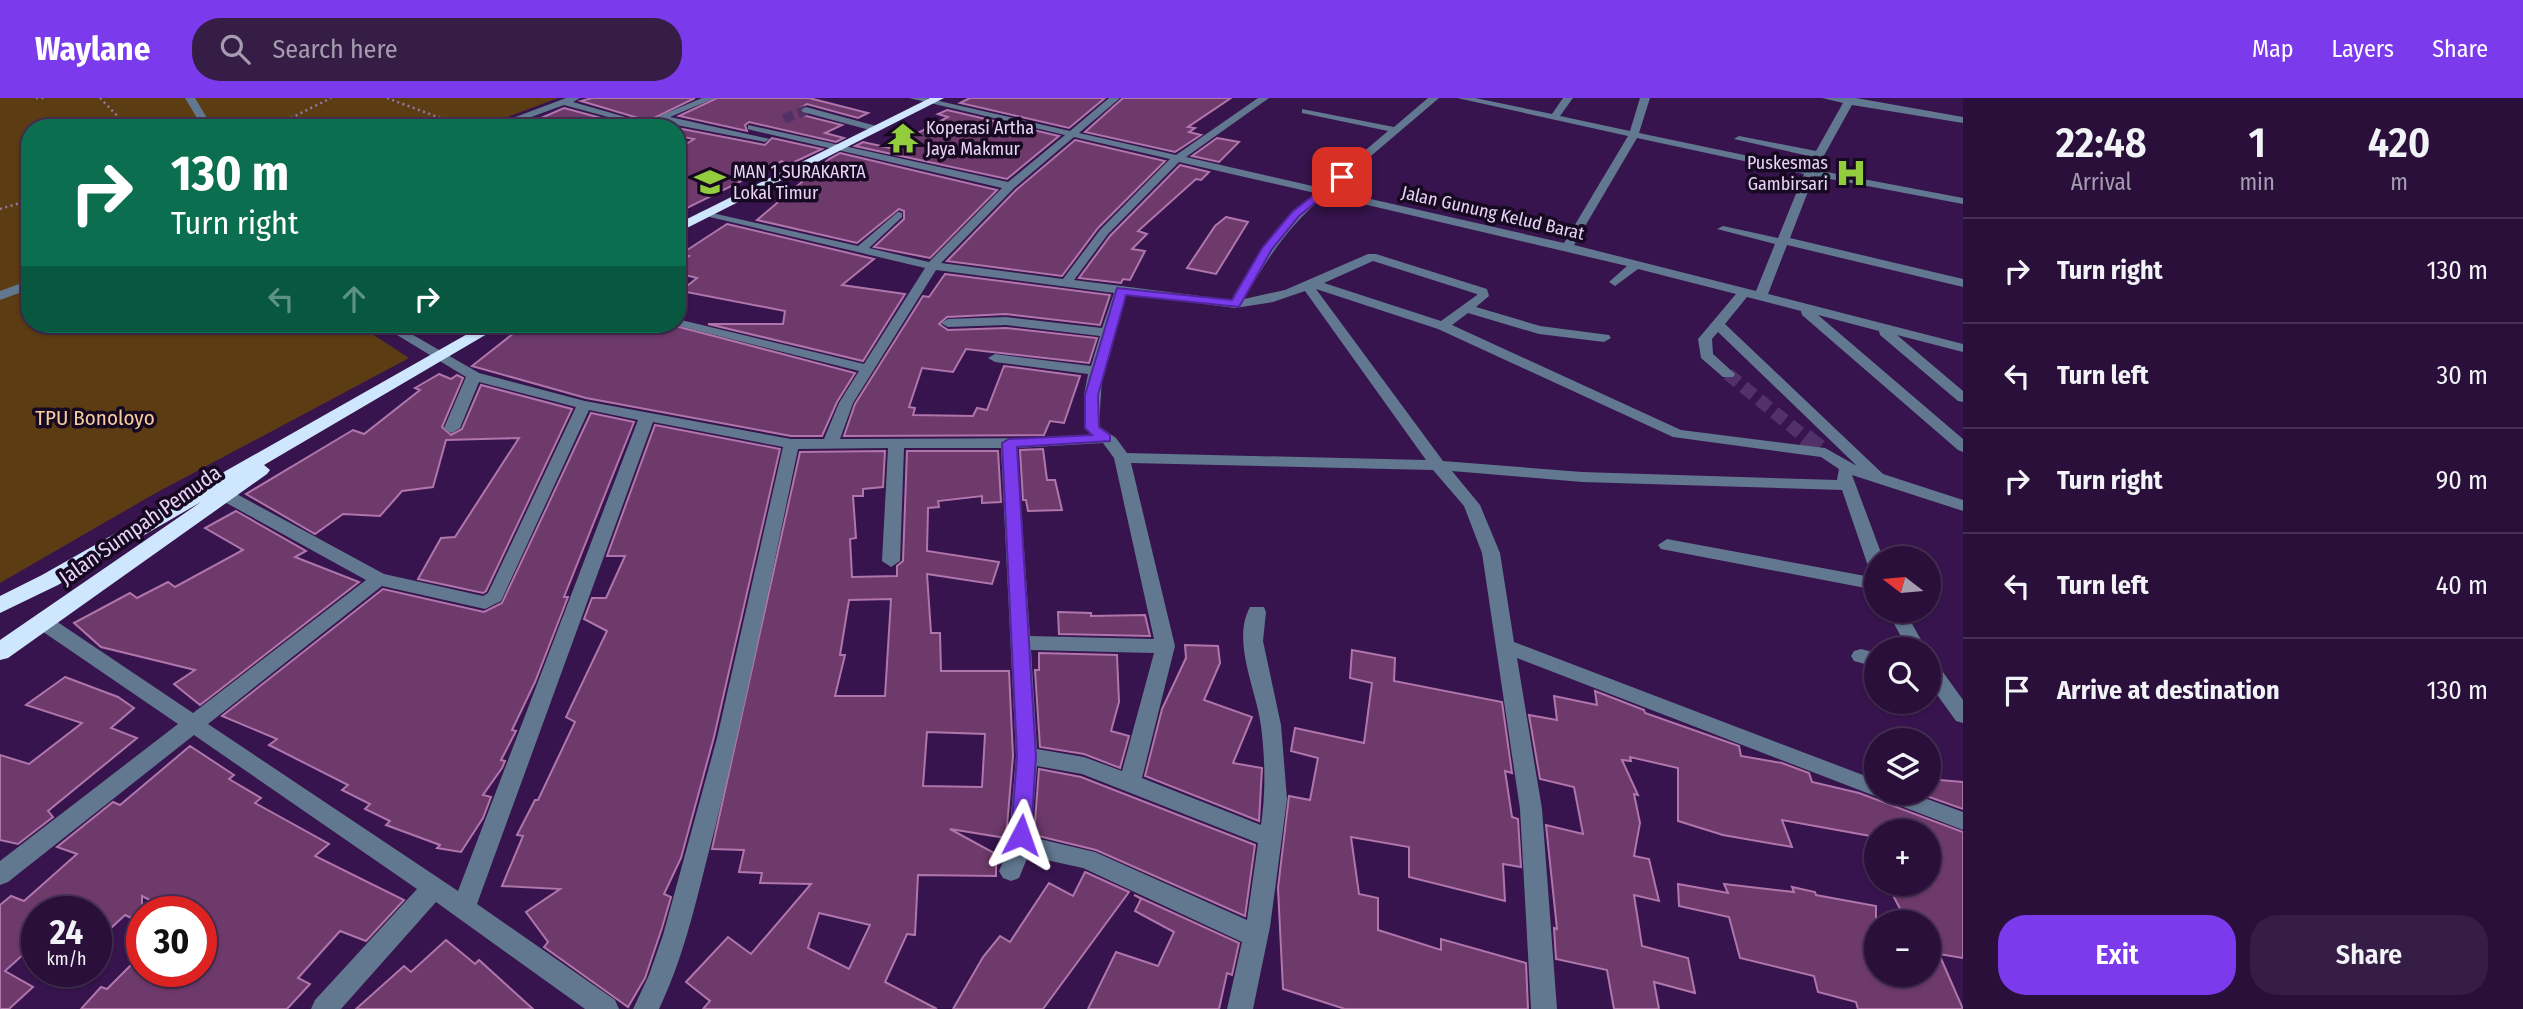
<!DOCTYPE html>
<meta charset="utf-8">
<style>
:root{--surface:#290f3a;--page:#351d45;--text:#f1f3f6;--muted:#a59caf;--line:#452f54;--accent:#7c3aed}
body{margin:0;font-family:"Fira Sans Condensed",sans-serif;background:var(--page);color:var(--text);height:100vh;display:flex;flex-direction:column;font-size:26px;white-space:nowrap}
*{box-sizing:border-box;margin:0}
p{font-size:23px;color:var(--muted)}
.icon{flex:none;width:38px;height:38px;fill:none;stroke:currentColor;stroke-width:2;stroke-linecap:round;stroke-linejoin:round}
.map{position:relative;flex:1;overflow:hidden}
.details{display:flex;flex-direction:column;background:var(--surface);width:560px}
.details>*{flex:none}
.guide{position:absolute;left:21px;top:21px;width:665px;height:214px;border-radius:28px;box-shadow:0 2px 5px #0004,0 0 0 2px var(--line);background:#0b6e4f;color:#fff;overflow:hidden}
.needle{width:46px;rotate:286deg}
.controls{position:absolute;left:1864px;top:448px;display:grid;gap:14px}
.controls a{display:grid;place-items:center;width:77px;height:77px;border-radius:50%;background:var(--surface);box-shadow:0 2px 5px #0004,0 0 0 2px var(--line);font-size:35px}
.speed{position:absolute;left:21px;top:798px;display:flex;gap:14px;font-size:35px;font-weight:700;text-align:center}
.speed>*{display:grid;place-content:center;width:91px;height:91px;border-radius:50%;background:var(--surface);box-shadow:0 2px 5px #0004,0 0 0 2px var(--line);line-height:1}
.speed small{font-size:18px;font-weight:400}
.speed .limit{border:10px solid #d22;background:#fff;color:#111}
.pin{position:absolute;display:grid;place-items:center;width:60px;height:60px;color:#fff;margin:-30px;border-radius:14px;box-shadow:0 4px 10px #0006}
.me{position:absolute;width:77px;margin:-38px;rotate:4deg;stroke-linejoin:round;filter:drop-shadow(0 0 5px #0008)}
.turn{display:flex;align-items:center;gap:24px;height:147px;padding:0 35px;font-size:32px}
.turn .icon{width:91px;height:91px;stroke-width:2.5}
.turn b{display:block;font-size:49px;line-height:60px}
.lanes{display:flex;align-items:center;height:66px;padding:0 35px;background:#0003;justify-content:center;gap:35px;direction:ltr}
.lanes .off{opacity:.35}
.eta{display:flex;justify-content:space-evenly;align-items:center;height:119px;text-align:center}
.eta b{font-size:42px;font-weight:600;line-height:49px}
.button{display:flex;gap:14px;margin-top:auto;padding:14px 35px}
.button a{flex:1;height:80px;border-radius:28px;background:var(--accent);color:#fff;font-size:28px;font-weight:600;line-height:80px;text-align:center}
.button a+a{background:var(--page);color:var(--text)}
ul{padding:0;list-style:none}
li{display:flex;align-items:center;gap:21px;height:105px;padding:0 35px;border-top:2px solid var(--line)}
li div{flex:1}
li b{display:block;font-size:26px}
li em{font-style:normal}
header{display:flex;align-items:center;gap:42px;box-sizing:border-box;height:98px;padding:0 35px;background:var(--accent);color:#fff}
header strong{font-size:33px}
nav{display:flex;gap:38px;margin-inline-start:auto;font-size:24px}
.search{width:490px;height:63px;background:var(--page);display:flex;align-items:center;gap:18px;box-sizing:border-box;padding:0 24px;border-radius:28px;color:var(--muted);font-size:26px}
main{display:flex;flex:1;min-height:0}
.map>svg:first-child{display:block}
.green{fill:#5c3c12}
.building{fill:#6e396b;stroke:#b076ac;stroke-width:2;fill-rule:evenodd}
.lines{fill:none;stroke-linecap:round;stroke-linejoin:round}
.minor-tunnel-far2{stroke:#513167;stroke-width:10;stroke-dasharray:10 5;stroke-linecap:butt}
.minor-tunnel-far1{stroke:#513167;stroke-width:13;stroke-dasharray:13 7;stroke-linecap:butt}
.minor-tunnel{stroke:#513167;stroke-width:18;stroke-dasharray:18 9;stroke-linecap:butt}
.path{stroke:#9379a7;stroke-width:2.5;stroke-dasharray:2 3.5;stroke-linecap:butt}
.minor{fill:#617890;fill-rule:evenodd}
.highway{fill:#cee6fe;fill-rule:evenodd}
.route{fill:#7c3aed;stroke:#51269a;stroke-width:2}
.labels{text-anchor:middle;stroke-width:7;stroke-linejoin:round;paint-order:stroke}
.far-poi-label{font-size:18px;fill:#e7d4f8;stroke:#170921;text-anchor:start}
.far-street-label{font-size:18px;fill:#e7d4f8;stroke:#170921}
.park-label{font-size:21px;fill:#f7cd9e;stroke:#170921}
.street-label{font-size:21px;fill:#e7d4f8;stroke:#170921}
</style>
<header>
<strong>Waylane</strong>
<div class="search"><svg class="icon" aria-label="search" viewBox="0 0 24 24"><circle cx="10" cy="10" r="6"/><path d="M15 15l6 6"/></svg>Search here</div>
<nav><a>Map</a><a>Layers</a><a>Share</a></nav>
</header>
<main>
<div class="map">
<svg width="1963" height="911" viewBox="0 0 1963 911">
<rect width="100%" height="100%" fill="#37144d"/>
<!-- green -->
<path class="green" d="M0 0H558L478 30H30V226H357L409 260 154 396 0 485Z"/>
<!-- building -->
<g class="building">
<path d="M592 0H695L648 23 581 3Z"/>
<path d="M717 0H809L868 15 858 20 807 6 800 10 802 17 842 27 825 35 844 40 836 44 749 24 745 27 747 33 679 18Z"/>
<path d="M970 0H1105L1069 30 960 5Z"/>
<path d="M1123 0H1231L1188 29 1195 30 1189 34 1201 37 1175 54 1085 34Z"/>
<path d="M564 10 638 30H518Z"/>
<path d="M947 12 1059 38 1007 81 855 48 863 44 890 50 948 19 938 16Z"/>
<path d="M677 30 765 47 772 40 822 51 786 68 782 63 677 115V52L694 41 677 38Z"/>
<path d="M1217 40 1239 44 1219 64 1192 58Z"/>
<path d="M1075 42 1165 63 1098 130 1062 178 947 163 1016 92Z"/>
<path d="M840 55 997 92 930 160 874 149 904 121V113L899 111 857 145 757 122 829 61Z"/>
<path d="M1180 67 1209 74 1201 82 1196 81 1138 133 1147 136 1132 151 1145 153 1130 182 1123 181 1121 185 1079 180 1110 138Z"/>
<path d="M1226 119 1248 124 1216 176 1187 170 1215 128Z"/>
<path d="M727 126 874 161 842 187 905 196 863 263 708 226H783L785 213 681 193 697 180 677 175V165L689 158 681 156Z"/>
<path d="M945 176 1110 197 1100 227 1006 216 947 219 939 226 948 232 1006 230 1097 240 1089 265 966 251 953 274 922 270 909 309 915 310 913 317 973 318 977 310 987 312 1004 268 1080 278 1064 325 1050 323 1044 337 844 338 855 306 923 198 929 199Z"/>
<path d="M534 226H668L855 275 837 304 822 338H791L586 300 472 268 514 235Z"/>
<path d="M439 276 451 281 457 277 463 280 442 329 451 337 462 331 481 287 572 311 486 493 483 495 418 481 441 440 455 439 519 340 446 342 433 389 402 393 380 418 343 416 315 436 246 396 353 332 364 336 420 292 415 290Z"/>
<path d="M591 315 634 324 564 499H568L535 584 512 632 516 633 501 662 505 663 502 670 483 697 491 699 483 720 461 754 437 750 440 747 386 727 390 723 365 711 370 706 342 692 348 687 269 647 277 641 222 618 383 491 484 514 502 505Z"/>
<path d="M655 327 780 351 714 639 681 760 664 796 671 799 662 830 645 880 628 909 544 849 548 844 526 814 560 791 502 788 523 738 517 737 535 702H538L575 624 566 619 607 533 584 521 592 500H606L625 458H607Z"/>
<path d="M1043 351 1047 382H1055L1062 412 1028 413 1026 402H1023L1020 352Z"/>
<path d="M885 353 883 389 863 391V398H853L856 440 850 441 852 479 897 478V468L903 463 907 353H998L1001 404 982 405V398L938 403 939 409 928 410 927 453 999 464 992 486 927 476 931 535H940L941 573H1009L1013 658 1006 740 950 731 996 756V778L918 777 915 837 907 836 885 884 937 911H703L710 903 686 884 728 839 751 856 811 786 760 785 762 775 739 774 744 752 712 751 800 354ZM891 501 885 598H835L845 557H840L849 502ZM927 634 985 636 982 689 923 688ZM819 815 870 827 849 871 808 850Z"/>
<path d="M236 413 306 453 295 459 359 484 200 607 174 586 195 572 101 549 74 525 130 495 137 500 168 484 175 489 243 452 205 430Z"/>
<path d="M1058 514 1091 515V518L1145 517 1150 538 1059 536Z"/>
<path d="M1185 547 1218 548 1220 565 1204 602 1252 619 1233 665 1262 670 1259 723 1145 678 1162 611 1186 560Z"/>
<path d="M1352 552 1395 560 1394 583 1502 604 1512 675 1505 673 1512 719 1518 721 1521 769 1503 766 1505 803 1409 779V749L1351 739 1359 796 1378 800V832L1441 852V841L1526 865 1528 911H1345L1283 891 1278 790 1289 698 1310 702 1318 660 1291 653 1295 630 1364 645 1372 585 1350 580Z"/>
<path d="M1039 555 1117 557 1119 604 1111 633 1129 638 1120 670 1084 656 1040 649 1035 572H1039Z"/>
<path d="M65 579 118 599 134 610 111 630 137 640 48 713 53 719 18 746 0 742V657L29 666 82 625 26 607Z"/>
<path d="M1595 593 1644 612 1645 615 1739 648 1741 658 1782 665 1809 675 1812 684 1859 695 1963 734V860L1939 856 1963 911H1858L1856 904 1818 894 1814 878 1740 860 1729 819 1679 808 1678 786 1728 795 1724 786 1794 794 1792 789 1815 794 1816 797 1876 808V877H1928V824H1907L1887 786H1928V733H1876V739L1782 722 1792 749 1723 737 1678 723V670L1630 659 1631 663 1622 662 1638 697 1634 696 1640 725 1634 758 1649 761 1659 803 1634 797 1642 848 1688 860 1695 895 1654 884 1659 911H1614L1607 872 1556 861 1554 830 1557 831 1546 727 1583 736 1574 689 1540 681 1529 617 1557 622 1554 598 1597 607Z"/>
<path d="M190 648 234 677 229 681 261 700 255 705 329 746 315 758 404 802 366 843 340 833 298 880 310 886 287 911H81L101 889 107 891 142 856V873H201V814H173L142 798V825L125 817 96 844V814H37V844L5 873 33 889 9 911H0V807L11 798 24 803 77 756 57 749 113 704 120 707Z"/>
<path d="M1039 671 1081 679 1255 747 1245 818 1096 752 1034 737Z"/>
<path d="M1928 681 1963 684V711L1918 695H1928Z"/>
<path d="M1085 774 1129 794 1043 911H953L983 859 1000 838 1010 844 1049 785 1073 798Z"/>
<path d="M1134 797 1239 845 1232 877 1227 875 1219 911H1088L1116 854 1158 868 1174 834 1135 813 1141 801Z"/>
<path d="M446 842 475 866 479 862 533 911H356L404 868 411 874Z"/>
</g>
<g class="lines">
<!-- minor-tunnel-far2 -->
<path class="minor-tunnel-far2" d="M784 21 806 12"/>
<!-- minor-tunnel-far1 -->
<path class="minor-tunnel-far1" d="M1728 276 1807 341"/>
<!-- minor-tunnel -->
<path class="minor-tunnel" d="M1805 339 1825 355"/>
<!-- path -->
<g class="path">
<path d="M36 0H46"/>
<path d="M100 0 129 30"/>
<path d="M387 0 467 30"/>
<path d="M271 30 331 0"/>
<path d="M0 111 30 102"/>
</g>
<!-- minor -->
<g class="minor">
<path d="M185 0H195L213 30H203Z"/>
<path d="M566 0H580L573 4 650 26 645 29 564 7 501 30H486Z"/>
<path d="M702 0H715L670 19 770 41 765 44 650 22Z"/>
<path d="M909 0H926L1070 33 1109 0H1120L1079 35 1176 57 1258 0H1269L1186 59 1321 90 1388 33 1302 15V11L1394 29 1428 0H1439L1331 92 1564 145 1628 38 1457 0H1475L1552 16 1563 0H1573L1560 18 1630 33 1640 0H1650L1639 35 1807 70 1813 59 1734 41 1739 38 1816 53 1843 5 1822 0H1856L1963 19V25L1852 7 1816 72 1963 100V106L1814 78 1790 140 1963 181V189L1787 147 1768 196 1963 246V254L1897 237 1963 293V304L1958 303 1880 237 1879 233 1818 217 1963 341V354L1958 352 1802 217 1801 213 1747 199 1725 226 1883 376 1963 402V413L1852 377 1883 460H1876V471L1867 465 1842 392 1582 384 1452 373 1480 407 1500 455 1514 544 1876 682V695H1911L1963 714V732L1517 560 1542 711 1557 911H1531L1520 711 1482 455 1464 408 1433 372 1131 365 1175 548 1142 680 1261 727C1266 694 1265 660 1261 628 1257 593 1231 543 1250 509H1264L1266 514 1263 543 1281 627 1287 701 1270 829 1253 911H1227L1242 844 1083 770 1028 758 1019 780 1011 783 1003 780 999 773 1008 752 1016 658 1001 350H904L900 463 891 469 882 463 888 350 798 351C771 479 746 607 714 734 698 794 686 855 659 911H633L649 877 663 837 717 640 783 349 653 324 477 806 615 902 619 911H585L436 804 341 911H311L315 902 417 791 194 637 8 784 0 787V763L178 626 36 529 34 524 36 519H50L193 615 366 482 221 402 219 398 221 394H233L384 476 483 498 488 495 576 309 479 284 460 330 452 335 447 333 444 330 466 279 379 226H394L479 275 585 303 791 341H824L839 305 859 273 671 226H677V221L864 266 925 170 697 116 703 113 858 148 898 114 902 115V119L869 150 929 164 1002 90 751 32 748 31V27L1008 84 1065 37ZM1074 39 1170 61 1100 132 1063 181 941 165 1014 90ZM1637 40 1804 76 1778 140 1723 128 1717 131 1775 146 1756 193 1574 147ZM1179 64 1315 95C1276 127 1256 159 1231 202L1074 182 1108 136ZM1325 97 1627 168 1609 184 1615 188 1638 171 1736 196 1698 241 1701 260 1723 279H1733L1735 276 1713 256 1712 241 1718 234 1857 368 1825 350 1681 332 1452 227 1468 215 1539 236 1604 244 1611 240 1609 237 1540 228 1476 209 1489 198 1487 191 1376 156H1368L1285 192 1244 201C1268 159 1288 129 1325 97ZM1373 163 1477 196V197L1441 223 1324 185ZM936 172 1114 195 1102 230 1006 219 948 221 941 225 948 229 1006 227 1100 238 1091 268 995 256 988 260 995 264 1088 276 1084 297V330L1091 337 1047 340 840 341 853 305ZM1316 191 1438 231 1673 339 1821 359 1839 371 1837 382 1582 374 1443 363ZM1305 193 1426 362 1127 355 1116 340 1099 328 1102 279 1126 196 1235 210 1273 204ZM589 312 638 322 458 793 208 626 382 488 485 511 501 503ZM1103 345 1114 360 1154 541 1030 538 1017 350ZM1031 552 1154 555 1122 673 1084 659 1037 651ZM1037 668 1082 676 1258 745 1247 822 1095 754 1031 739Z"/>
<path d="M806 9 880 29 882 31 877 34 803 14 801 12Z"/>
<path d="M30 182V191L0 202V193Z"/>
<path d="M1667 441 1876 480V492L1661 451 1658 447Z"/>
<path d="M1887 513H1905L1926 551H1908Z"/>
<path d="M1861 551 1876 555V569L1854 563 1851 558 1854 553Z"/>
<path d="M1928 561 1935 563 1963 602V625L1956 623 1928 584Z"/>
</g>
<!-- highway -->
<g class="highway">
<path d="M930 0H944L677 135V126Z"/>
<path d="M485 226H504L264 367 270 372 267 376 8 560 0 562V542L201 404 58 487 0 515V498L42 477Z"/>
</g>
</g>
<!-- route -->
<path class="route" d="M1339 77 1347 79 1299 118 1272 151 1239 209 1126 197 1098 297 1099 329 1110 337V343L1017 349 1036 658 1031 737 1028 743 1021 746 1014 743 1011 737 1017 658 1002 345 1009 341 1092 337 1085 330V297L1117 190 1232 202 1262 150 1292 114Z"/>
<!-- icons -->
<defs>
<g id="temple-bare" transform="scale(2.415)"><path d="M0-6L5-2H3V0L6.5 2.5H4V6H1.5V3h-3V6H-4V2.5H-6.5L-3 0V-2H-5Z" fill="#93cd3e" stroke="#170921" stroke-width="2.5" paint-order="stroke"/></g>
<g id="hospital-bare" transform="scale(2.415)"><path d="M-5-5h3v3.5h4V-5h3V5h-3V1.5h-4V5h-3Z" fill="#93cd3e" stroke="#170921" stroke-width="2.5" paint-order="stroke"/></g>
<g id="school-bare" transform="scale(2.415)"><path d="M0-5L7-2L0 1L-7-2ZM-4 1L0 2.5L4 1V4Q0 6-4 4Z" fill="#93cd3e" stroke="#170921" stroke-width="2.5" paint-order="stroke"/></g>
</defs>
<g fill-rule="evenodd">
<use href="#temple-bare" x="903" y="40"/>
<use href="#hospital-bare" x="1851" y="75"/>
<use href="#school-bare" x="710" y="84"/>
</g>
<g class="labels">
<!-- far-poi labels -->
<g class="far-poi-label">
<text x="926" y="36">Koperasi Artha<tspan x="926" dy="21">Jaya Makmur</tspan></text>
<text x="1828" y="71" text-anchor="end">Puskesmas<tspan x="1828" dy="21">Gambirsari</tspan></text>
<text x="733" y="80">MAN 1 SURAKARTA<tspan x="733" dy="21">Lokal Timur</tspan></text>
</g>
<!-- far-street labels -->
<g class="far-street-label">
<text transform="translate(1493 115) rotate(13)" y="6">Jalan Gunung Kelud Barat</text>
</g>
<!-- park labels -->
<g class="park-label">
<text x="95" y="327">TPU Bonoloyo</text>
</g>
<!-- street labels -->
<g class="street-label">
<text transform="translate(140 427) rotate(-35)" y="7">Jalan Sumpah Pemuda</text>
</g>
</g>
</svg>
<div class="controls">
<a><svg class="needle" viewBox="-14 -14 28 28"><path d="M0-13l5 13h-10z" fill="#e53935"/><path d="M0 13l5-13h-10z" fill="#a59caf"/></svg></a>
<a><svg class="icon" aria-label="search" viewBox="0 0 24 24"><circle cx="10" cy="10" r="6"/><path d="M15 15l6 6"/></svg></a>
<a><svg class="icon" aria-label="layers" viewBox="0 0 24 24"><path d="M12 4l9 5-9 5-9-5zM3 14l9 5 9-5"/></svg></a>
<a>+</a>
<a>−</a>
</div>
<div class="speed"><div>24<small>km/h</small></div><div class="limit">30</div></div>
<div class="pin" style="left:1342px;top:79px;background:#d93025"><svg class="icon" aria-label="arrive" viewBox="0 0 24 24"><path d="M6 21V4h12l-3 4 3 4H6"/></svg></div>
<svg class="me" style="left:1021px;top:737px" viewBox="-20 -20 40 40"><path d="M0-17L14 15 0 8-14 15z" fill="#7c3aed" stroke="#fff" stroke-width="4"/></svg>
<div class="guide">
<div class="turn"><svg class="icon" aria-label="right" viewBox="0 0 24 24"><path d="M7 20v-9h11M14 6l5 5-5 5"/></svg><div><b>130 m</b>Turn right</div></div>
<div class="lanes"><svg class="icon off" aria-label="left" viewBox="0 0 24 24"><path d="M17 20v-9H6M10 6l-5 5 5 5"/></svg><svg class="icon off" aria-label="ahead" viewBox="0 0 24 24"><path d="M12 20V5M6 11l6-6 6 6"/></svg><svg class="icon" aria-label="right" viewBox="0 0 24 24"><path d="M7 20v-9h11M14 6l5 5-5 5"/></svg></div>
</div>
</div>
<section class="details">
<div class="eta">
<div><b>22:48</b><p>Arrival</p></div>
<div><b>1</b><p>min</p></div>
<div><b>420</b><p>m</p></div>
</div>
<ul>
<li><svg class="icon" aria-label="right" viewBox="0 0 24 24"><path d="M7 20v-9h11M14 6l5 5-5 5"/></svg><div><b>Turn right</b></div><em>130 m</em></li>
<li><svg class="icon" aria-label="left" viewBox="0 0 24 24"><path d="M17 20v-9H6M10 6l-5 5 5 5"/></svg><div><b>Turn left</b></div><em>30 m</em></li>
<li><svg class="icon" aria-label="right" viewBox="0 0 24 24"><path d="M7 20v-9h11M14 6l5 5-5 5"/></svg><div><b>Turn right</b></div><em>90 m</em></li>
<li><svg class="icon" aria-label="left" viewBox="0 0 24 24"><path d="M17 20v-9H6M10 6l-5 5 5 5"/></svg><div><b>Turn left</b></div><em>40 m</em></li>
<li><svg class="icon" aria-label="arrive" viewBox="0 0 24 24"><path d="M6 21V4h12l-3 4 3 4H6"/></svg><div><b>Arrive at destination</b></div><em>130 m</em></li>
</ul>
<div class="button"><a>Exit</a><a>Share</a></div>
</section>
</main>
